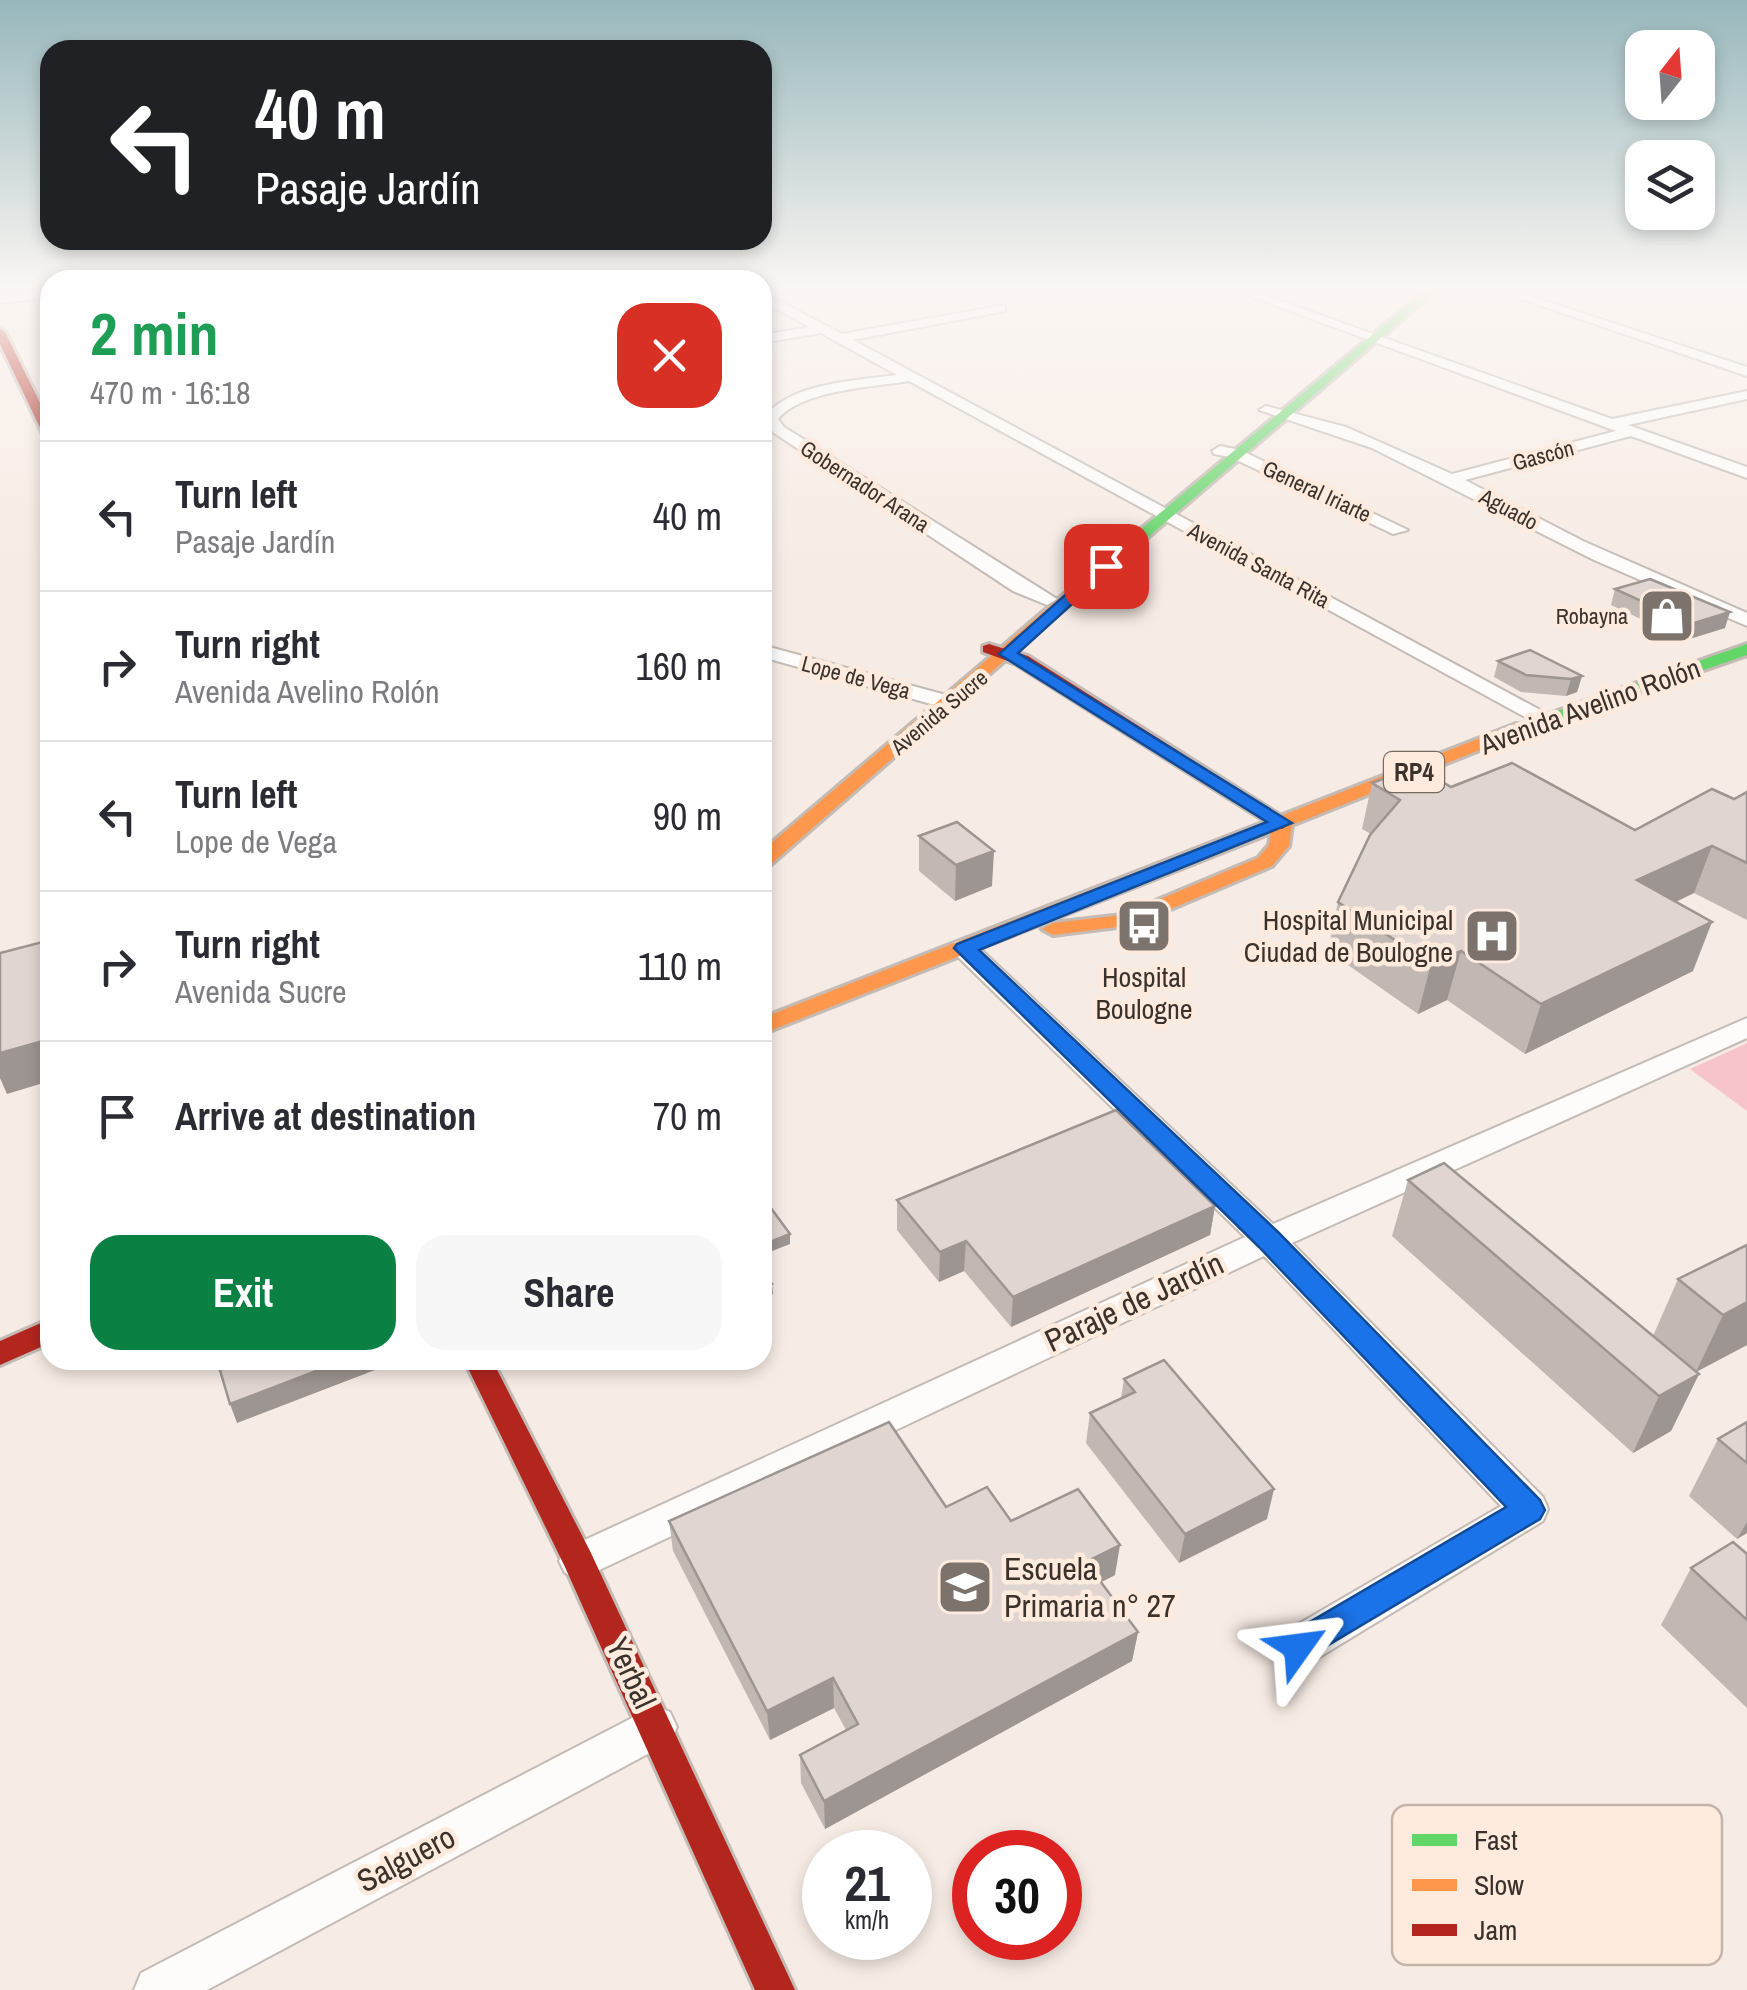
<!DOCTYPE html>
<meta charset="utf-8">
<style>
:root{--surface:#fff;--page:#f7f7f7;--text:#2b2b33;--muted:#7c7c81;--line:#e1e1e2;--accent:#0b8043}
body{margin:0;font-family:"Archivo Narrow",sans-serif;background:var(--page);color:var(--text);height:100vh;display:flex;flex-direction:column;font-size:38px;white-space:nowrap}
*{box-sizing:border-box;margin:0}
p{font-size:32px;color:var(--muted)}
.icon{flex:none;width:55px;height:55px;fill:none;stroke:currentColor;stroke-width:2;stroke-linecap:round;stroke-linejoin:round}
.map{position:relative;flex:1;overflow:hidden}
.sheet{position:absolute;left:40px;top:270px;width:732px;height:1100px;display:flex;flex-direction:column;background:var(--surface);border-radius:30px;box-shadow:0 5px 15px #0003}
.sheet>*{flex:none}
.guide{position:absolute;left:40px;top:40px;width:732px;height:210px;border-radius:30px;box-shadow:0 5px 15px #0003;background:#202124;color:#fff;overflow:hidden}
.needle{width:65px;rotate:17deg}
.fabs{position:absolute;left:1625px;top:30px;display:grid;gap:20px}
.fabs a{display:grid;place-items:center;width:90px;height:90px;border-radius:20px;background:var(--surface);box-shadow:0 5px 15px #0003;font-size:50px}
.speed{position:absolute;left:802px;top:1830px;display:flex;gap:20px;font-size:50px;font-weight:700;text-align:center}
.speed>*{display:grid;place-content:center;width:130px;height:130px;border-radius:50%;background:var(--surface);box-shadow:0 5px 15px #0003;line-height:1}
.speed small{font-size:25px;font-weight:400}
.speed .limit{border:15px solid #d22;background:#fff;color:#111}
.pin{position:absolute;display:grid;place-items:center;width:85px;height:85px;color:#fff;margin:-42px;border-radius:20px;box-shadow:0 5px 15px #0006}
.me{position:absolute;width:110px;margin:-55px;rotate:59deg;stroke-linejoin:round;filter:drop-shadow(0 0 8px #0008)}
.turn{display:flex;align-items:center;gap:35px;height:210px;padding:0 50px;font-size:45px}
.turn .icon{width:130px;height:130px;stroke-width:2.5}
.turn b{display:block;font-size:70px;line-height:85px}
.round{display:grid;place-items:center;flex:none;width:105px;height:105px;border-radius:30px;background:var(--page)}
.headline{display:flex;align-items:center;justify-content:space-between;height:170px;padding:0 50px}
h1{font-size:60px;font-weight:700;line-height:75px;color:#1e9e55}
.button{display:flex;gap:20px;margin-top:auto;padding:20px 50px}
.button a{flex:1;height:115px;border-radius:30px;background:var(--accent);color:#fff;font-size:40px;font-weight:700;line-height:115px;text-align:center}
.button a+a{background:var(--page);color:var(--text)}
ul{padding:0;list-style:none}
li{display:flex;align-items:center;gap:30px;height:150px;padding:0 50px;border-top:2px solid var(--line)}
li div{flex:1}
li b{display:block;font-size:38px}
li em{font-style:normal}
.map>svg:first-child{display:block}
.green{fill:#f8c4cb}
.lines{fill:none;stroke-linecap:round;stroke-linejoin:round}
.street-casing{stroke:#c4bbb5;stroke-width:4}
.fast-casing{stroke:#c4bbb5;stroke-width:6}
.slow-casing{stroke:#c4bbb5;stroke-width:6}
.jam-casing{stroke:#c4bbb5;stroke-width:6}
.street{fill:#fefcfb;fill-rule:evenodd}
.fast{fill:#63d668;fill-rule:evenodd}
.slow{fill:#ff974d;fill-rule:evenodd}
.jam{fill:#b3261e;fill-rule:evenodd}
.wall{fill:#c1b7b3}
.shaded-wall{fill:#9d9592}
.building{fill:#e0d5d0;stroke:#9d9592;stroke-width:2.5}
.route{fill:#1a73e8;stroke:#114b97;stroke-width:2.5}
.labels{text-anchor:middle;stroke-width:9;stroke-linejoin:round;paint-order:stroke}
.far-street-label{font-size:22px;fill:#3b322c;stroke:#feebde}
.far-poi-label{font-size:22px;fill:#3b322c;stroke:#feebde;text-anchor:end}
.shield{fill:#feebde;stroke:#766a61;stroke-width:2.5}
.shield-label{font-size:25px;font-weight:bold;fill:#3b322c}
.street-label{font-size:28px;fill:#3b322c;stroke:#feebde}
.poi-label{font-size:28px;fill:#3b322c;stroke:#feebde;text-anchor:end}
.near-street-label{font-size:32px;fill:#3b322c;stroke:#feebde}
.near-poi-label{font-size:32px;fill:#3b322c;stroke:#feebde;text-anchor:start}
.key{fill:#feebde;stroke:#c4b4a9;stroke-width:2.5}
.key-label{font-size:28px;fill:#3b322c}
</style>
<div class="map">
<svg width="1747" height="1990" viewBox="0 0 1747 1990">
<rect width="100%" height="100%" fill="#f7ece5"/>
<!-- green -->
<path class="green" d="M1747 1043V1111L1690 1069Z"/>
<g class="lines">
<!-- street casing -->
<g class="street-casing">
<g id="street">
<path d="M1231 289H1247L1612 419 1747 391V399L1628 425 1747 467V478L1631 436 1465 480 1583 541 1747 613V626L1594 560 1372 448 1259 410 1266 406 1346 427 1452 474 1616 431Z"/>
<path d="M1492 289H1509L1747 367V376Z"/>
<path d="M1738 289H1747V293L1740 292Z"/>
<path d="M50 290V298L0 303V295Z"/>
<path d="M762 292 842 334 1005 305V311L1000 312 853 340 1555 718 1552 723H1536L909 381C873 387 802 390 778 419L784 427 1057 599 1047 605 1013 591 774 433 762 419C791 382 854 381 897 375L821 333 762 343V335L810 327 762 301Z"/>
<path d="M1220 446 1240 450 1408 530 1393 534 1230 457 1214 454 1212 451Z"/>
<path d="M762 645 957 698 960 703 949 709 762 657Z"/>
<path d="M964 940 973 942 1273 1224 1747 1018V1038L1292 1243 1543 1497 1548 1509 1543 1521 1313 1661 1298 1666 1283 1661 1277 1647 1283 1633 1501 1506 1264 1256 593 1573 579 1579 565 1573 559 1561 565 1549 1245 1237 955 954 951 948 955 942Z"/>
<path d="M655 1706 670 1712 677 1727 670 1742 207 1990H134L141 1973Z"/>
</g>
</g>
<!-- fast casing -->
<g class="fast-casing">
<g id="fast">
<path d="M1427 289H1438L1126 556H1116V550Z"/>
<path d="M1747 644V655L1522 733H1510L1507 729Z"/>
</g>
</g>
<!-- slow casing -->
<g class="slow-casing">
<g id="slow">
<path d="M1116 550 1128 553 769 866 762 868V851Z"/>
<path d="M1516 724 1522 725V733L1292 825 1289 846 1272 866 1133 925 1053 935 1042 929 1053 923 1122 915 1258 858 1269 845 1271 833 762 1034V1018Z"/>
</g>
</g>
<!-- jam casing -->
<g class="jam-casing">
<g id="jam">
<path d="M0 329 5 332 50 423V440L44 436 0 344Z"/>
<path d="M989 644 1028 656 1292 823 1282 829 1275 827 1016 664 983 652V646Z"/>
<path d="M50 1319V1343L0 1365V1341Z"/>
<path d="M464 1360H492L590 1551 795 1990H755L565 1567Z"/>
</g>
</g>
<!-- street -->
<use href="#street" class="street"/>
<!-- fast -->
<use href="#fast" class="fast"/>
<!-- slow -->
<use href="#slow" class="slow"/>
<!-- jam -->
<use href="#jam" class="jam"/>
</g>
<!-- wall -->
<g class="wall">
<path d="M1615 589 1725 628 1686 640 1611 605Z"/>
<path d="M1498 661 1582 676 1577 692 1566 696 1521 692 1494 677Z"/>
<path d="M1372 783 1451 787 1635 830 1734 799 1747 792V920L1694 893 1676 902 1693 971 1525 1054 1447 1000 1418 1014 1328 951 1338 902 1371 834 1362 829Z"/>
<path d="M919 836 992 886 955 901 919 871Z"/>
<path d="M1408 1180 1653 1336 1678 1279 1747 1245V1345L1696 1372 1699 1374 1671 1431 1633 1453 1392 1236Z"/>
<path d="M897 1200 1215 1206 1210 1235 1011 1327 964 1271 939 1282 897 1230Z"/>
<path d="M1124 1379 1267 1519 1179 1563 1086 1443 1090 1413 1121 1398Z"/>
<path d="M1747 1422V1533L1737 1539 1689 1496 1718 1439Z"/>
<path d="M946 1507 1011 1521 1115 1575 1101 1582 1138 1632 1132 1661 825 1829 801 1783 800 1755 846 1730 834 1708 770 1740 673 1551 669 1521Z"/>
<path d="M1747 1554V1708L1661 1625 1691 1568Z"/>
</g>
<!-- shaded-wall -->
<g class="shaded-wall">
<path d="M1730 612 1725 628 1686 640 1691 624Z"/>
<path d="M1582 676 1577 692 1566 696 1571 679Z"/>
<path d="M1712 846 1694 893 1621 927 1637 880Z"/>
<path d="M994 851 992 886 955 901 956 865Z"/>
<path d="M1712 922 1693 971 1525 1054 1541 1004Z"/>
<path d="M1461 951 1447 1000 1418 1014 1431 964Z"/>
<path d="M50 1039V1081L7 1094 0 1078V1053Z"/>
<path d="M1215 1206 1210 1235 1011 1327 1013 1297Z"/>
<path d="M790 1234V1244L762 1255V1245Z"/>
<path d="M966 1241 964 1271 939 1282 940 1252Z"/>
<path d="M772 1284 773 1294 762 1298V1288Z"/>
<path d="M1747 1302V1345L1696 1372 1723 1315Z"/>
<path d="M345 1360H401L237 1423 230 1404Z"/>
<path d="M580 1360H601L581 1368Z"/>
<path d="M1699 1374 1671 1431 1633 1453 1659 1396Z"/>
<path d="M1274 1489 1267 1519 1179 1563 1185 1534Z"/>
<path d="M1747 1522V1533L1737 1539Z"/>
<path d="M1120 1545 1115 1575 1082 1592 1086 1562Z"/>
<path d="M1138 1632 1132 1661 825 1829 824 1801Z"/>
<path d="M833 1678 834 1708 770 1740 767 1711Z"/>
</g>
<!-- building -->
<g class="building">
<path d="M1650 579 1730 612 1691 624 1615 589Z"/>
<path d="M1530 650 1582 676 1571 679 1526 675 1498 661Z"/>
<path d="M1512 763 1635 830 1712 789 1734 799 1747 792V863L1712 846 1637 880 1712 922 1541 1004 1461 951 1431 964 1338 902 1370 835 1400 800 1372 783 1416 766 1451 787Z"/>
<path d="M957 822 994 851 956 865 919 836Z"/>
<path d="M50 940V1039L0 1053V953Z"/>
<path d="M1116 1110 1215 1206 1013 1297 966 1241 940 1252 897 1200Z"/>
<path d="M1444 1163 1699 1374 1659 1396 1408 1180Z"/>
<path d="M762 1196 790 1234 762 1245Z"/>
<path d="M1747 1245V1302L1723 1315 1678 1279Z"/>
<path d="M762 1270 772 1284 762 1288Z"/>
<path d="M217 1360H345L230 1404Z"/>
<path d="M1164 1360 1274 1489 1185 1534 1090 1413 1135 1392 1124 1379Z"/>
<path d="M889 1422 946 1507 987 1487 1011 1521 1078 1489 1120 1545 1086 1562 1138 1632 824 1801 800 1755 858 1724 833 1678 767 1711 669 1521Z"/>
<path d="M1747 1422V1463L1718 1439Z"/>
<path d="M1733 1542 1747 1554V1620L1691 1568Z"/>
</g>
<!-- sky -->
<linearGradient id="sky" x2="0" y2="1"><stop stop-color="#97b7bc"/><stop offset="0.51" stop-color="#fbf6f3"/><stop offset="1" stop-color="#fbf6f3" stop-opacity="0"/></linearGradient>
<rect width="1747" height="567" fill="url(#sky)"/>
<!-- route -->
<path class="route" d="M1101 563 1114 566 1018 653 1292 823 979 950 1278 1232 1540 1500 1545 1510 1540 1519 1298 1663 1286 1658 1281 1647 1286 1636 1506 1507 1259 1247 954 948 957 944 1267 822 999 654Z"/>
<!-- icons -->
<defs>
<g id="shop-square" transform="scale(2.875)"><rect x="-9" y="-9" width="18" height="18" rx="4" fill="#7d736d" stroke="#feebde"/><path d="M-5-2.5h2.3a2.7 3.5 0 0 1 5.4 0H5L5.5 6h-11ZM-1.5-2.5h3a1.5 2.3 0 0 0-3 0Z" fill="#fff"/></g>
<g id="bus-square" transform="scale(2.875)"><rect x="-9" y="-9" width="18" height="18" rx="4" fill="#7d736d" stroke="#feebde"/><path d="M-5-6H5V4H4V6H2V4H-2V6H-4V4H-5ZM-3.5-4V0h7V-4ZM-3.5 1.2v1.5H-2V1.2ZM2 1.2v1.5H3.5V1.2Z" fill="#fff"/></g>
<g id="hospital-square" transform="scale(2.875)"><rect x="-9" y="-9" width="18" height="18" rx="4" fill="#7d736d" stroke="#feebde"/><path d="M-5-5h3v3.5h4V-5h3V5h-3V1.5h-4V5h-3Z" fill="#fff"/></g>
<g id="school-square" transform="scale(2.875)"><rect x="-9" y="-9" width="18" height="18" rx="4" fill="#7d736d" stroke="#feebde"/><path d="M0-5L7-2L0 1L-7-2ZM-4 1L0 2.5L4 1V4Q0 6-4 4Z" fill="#fff"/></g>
</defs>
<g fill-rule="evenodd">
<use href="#shop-square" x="1667" y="616"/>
<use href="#bus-square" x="1144" y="926"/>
<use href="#hospital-square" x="1492" y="936"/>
<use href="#school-square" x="965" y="1587"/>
</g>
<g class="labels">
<!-- far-street labels -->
<g class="far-street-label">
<text transform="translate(1543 455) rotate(-15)" y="8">Gascón</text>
<text transform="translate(865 486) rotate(33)" y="8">Gobernador Arana</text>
<text transform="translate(1317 491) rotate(25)" y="8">General Iriarte</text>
<text transform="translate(1509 509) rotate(28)" y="8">Aguado</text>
<text transform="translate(1259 565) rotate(28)" y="8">Avenida Santa Rita</text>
<text transform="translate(856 677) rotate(15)" y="8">Lope de Vega</text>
<text transform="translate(939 712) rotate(-40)" y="8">Avenida Sucre</text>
</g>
<!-- far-poi labels -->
<g class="far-poi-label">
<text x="1628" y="624">Robayna</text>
</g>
<!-- shield labels -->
<rect class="shield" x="1384" y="752" width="60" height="40" rx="8"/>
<g class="shield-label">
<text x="1414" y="781">RP4</text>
</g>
<!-- street labels -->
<g class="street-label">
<text transform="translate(1590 706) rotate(-20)" y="10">Avenida Avelino Rolón</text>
</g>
<!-- poi labels -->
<g class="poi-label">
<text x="1453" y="930">Hospital Municipal<tspan x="1453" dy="32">Ciudad de Boulogne</tspan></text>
<text x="1144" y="987" text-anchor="middle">Hospital<tspan x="1144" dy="32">Boulogne</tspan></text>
</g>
<!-- near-street labels -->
<g class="near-street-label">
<text transform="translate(1134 1302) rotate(-25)" y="11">Paraje de Jardín</text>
<text transform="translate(631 1673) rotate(65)" y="11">Yerbal</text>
<text transform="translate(406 1859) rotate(-28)" y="11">Salguero</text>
</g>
<!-- near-poi labels -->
<g class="near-poi-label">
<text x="1004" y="1580">Escuela<tspan x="1004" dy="37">Primaria n° 27</tspan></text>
</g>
</g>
<!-- legend -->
<rect x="1392" y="1805" width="330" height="160" rx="15" class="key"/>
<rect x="1412" y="1834" width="45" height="12" fill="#63d668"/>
<rect x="1412" y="1879" width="45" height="12" fill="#ff974d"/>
<rect x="1412" y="1924" width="45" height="12" fill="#b3261e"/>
<g class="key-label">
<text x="1474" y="1850">Fast</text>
<text x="1474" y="1895">Slow</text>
<text x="1474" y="1940">Jam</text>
</g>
</svg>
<div class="fabs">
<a><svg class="needle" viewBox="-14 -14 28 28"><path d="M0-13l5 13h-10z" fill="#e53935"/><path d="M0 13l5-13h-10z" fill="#7c7c81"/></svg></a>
<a><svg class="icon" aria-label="layers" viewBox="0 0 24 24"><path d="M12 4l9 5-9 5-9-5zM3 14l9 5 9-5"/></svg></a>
</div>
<div class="speed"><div>21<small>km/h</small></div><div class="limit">30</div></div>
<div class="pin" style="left:1106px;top:566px;background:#d93025"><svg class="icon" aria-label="arrive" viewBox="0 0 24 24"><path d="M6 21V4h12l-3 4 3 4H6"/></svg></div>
<svg class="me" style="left:1298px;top:1647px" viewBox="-20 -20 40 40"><path d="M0-17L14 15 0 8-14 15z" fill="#1a73e8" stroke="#fff" stroke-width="4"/></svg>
<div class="guide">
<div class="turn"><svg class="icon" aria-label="left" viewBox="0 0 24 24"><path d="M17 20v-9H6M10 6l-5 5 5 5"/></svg><div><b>40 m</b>Pasaje Jardín</div></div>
</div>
<section class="sheet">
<div class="headline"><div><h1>2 min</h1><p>470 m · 16:18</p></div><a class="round" style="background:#d93025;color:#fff"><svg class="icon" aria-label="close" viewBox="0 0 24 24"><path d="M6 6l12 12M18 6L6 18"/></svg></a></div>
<ul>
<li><svg class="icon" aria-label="left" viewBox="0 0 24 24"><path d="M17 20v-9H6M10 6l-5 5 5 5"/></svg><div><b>Turn left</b><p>Pasaje Jardín</p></div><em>40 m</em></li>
<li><svg class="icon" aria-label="right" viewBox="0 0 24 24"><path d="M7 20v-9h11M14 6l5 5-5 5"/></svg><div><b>Turn right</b><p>Avenida Avelino Rolón</p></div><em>160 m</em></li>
<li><svg class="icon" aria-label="left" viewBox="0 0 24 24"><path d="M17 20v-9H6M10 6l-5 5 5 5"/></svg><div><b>Turn left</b><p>Lope de Vega</p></div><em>90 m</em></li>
<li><svg class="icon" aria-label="right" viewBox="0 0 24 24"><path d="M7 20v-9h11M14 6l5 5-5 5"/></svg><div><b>Turn right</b><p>Avenida Sucre</p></div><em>110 m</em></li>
<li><svg class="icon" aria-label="arrive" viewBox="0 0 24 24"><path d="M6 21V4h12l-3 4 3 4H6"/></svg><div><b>Arrive at destination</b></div><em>70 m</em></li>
</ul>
<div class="button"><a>Exit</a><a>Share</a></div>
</section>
</div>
